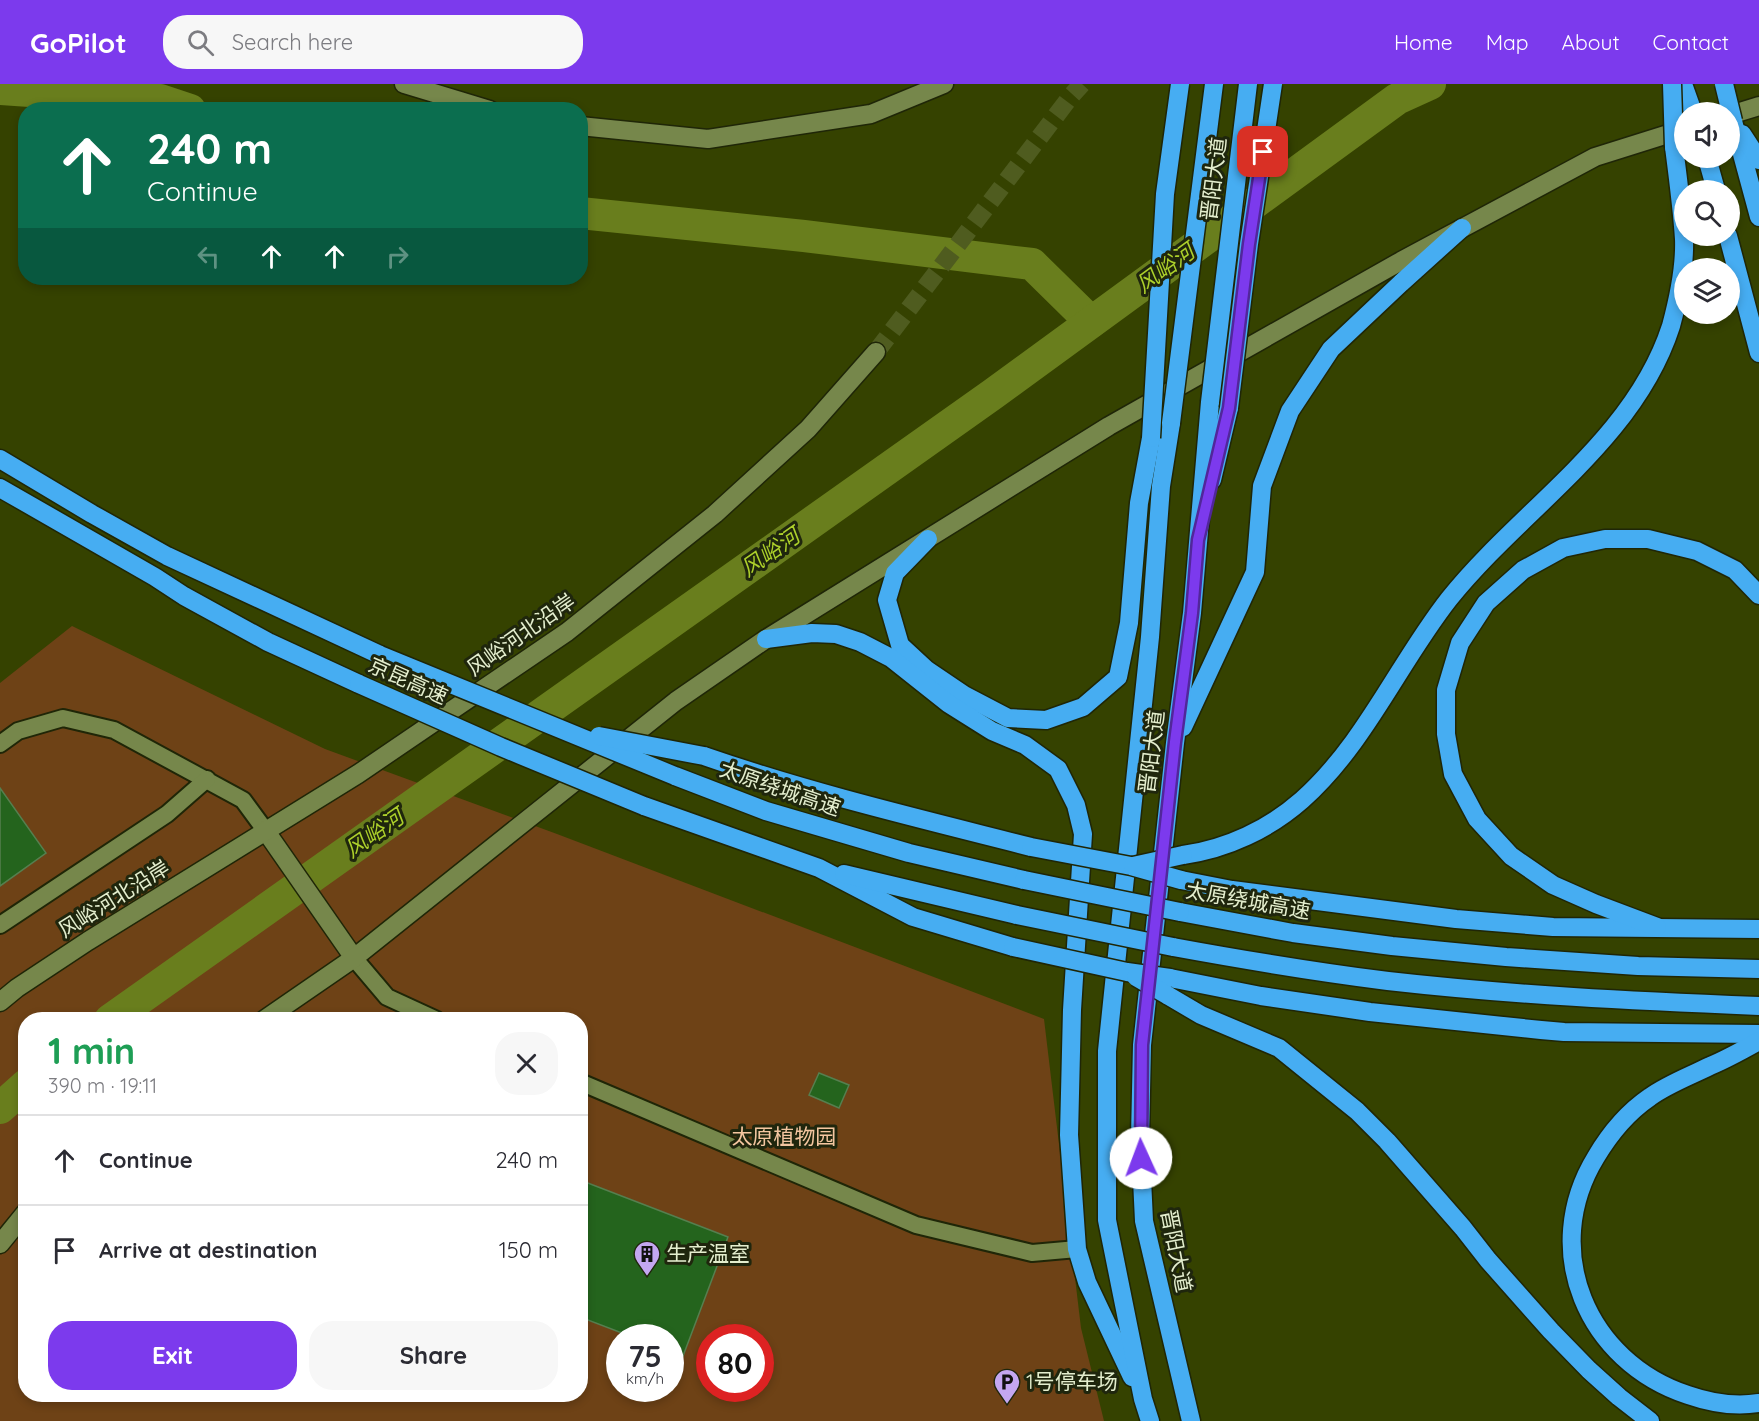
<!DOCTYPE html>
<meta charset="utf-8">
<style>
:root{--surface:#fff;--page:#f7f7f7;--text:#2b2b33;--muted:#7c7c81;--line:#e1e1e2;--accent:#7c3aed}
body{margin:0;font-family:Quicksand,"Noto Sans SC",sans-serif;background:var(--page);color:var(--text);height:100vh;display:flex;flex-direction:column;font-size:22px;white-space:nowrap}
*{box-sizing:border-box;margin:0}
p{font-size:20px;color:var(--muted)}
.icon{flex:none;width:33px;height:33px;fill:none;stroke:currentColor;stroke-width:2;stroke-linecap:round;stroke-linejoin:round}
.map{position:relative;flex:1;overflow:hidden}
.details{position:absolute;left:18px;top:928px;width:570px;height:390px;display:flex;flex-direction:column;background:var(--surface);border-radius:24px;box-shadow:0 3px 9px #0003}
.details>*{flex:none}
.top-card{position:absolute;left:18px;top:18px;width:570px;height:183px;border-radius:24px;box-shadow:0 3px 9px #0003;background:#0b6e4f;color:#fff;overflow:hidden}
.tools{position:absolute;left:1674px;top:18px;display:grid;gap:12px}
.tools a{display:grid;place-items:center;width:66px;height:66px;border-radius:50%;background:var(--surface);box-shadow:0 3px 9px #0003;font-size:30px}
.speed{position:absolute;left:606px;top:1240px;display:flex;gap:12px;font-size:30px;font-weight:700;text-align:center}
.speed>*{display:grid;place-content:center;width:78px;height:78px;border-radius:50%;background:var(--surface);box-shadow:0 3px 9px #0003;line-height:1}
.speed small{font-size:15px;font-weight:400}
.speed .limit{border:9px solid #d22;background:#fff;color:#111}
.pin{position:absolute;display:grid;place-items:center;width:51px;height:51px;color:#fff;margin:-26px;border-radius:12px;box-shadow:0 3px 9px #0006}
.me{position:absolute;width:66px;margin:-33px;rotate:358deg;stroke-linejoin:round;filter:drop-shadow(0 0 4px #0008)}
.turn{display:flex;align-items:center;gap:21px;height:126px;padding:0 30px;font-size:27px}
.turn .icon{width:78px;height:78px;stroke-width:2.5}
.turn b{display:block;font-size:42px;line-height:51px}
.lanes{display:flex;align-items:center;height:57px;padding:0 30px;background:#0003;justify-content:center;gap:30px;direction:ltr}
.lanes .off{opacity:.35}
.round{display:grid;place-items:center;flex:none;width:63px;height:63px;border-radius:24px;background:var(--page)}
.head{display:flex;align-items:center;justify-content:space-between;height:102px;padding:0 30px}
h1{font-size:36px;font-weight:800;line-height:45px;color:#1e9e55}
.button{display:flex;gap:12px;margin-top:auto;padding:12px 30px}
.button a{flex:1;height:69px;border-radius:24px;background:var(--accent);color:#fff;font-size:24px;font-weight:800;line-height:69px;text-align:center}
.button a+a{background:var(--page);color:var(--text)}
ul{padding:0;list-style:none}
li{display:flex;align-items:center;gap:18px;height:90px;padding:0 30px;border-top:2px solid var(--line)}
li div{flex:1}
li b{display:block;font-size:22px}
li em{font-style:normal}
header{display:flex;align-items:center;gap:36px;box-sizing:border-box;height:84px;padding:0 30px;background:var(--accent);color:#fff}
header strong{font-size:28px}
nav{display:flex;gap:33px;margin-inline-start:auto;font-size:21px}
.search{width:420px;height:54px;background:var(--page);display:flex;align-items:center;gap:15px;box-sizing:border-box;padding:0 21px;border-radius:24px;color:var(--muted);font-size:22px}
.map>svg:first-child{display:block}
.green{fill:#6e4216;fill-rule:evenodd}
.lines{fill:none;stroke-linecap:round;stroke-linejoin:round}
.river{stroke:#697e1d;stroke-width:32}
.building{fill:#24641d;stroke:#557f4f;stroke-width:1.5}
.secondary-tunnel{stroke:#4f5c1f;stroke-width:18;stroke-dasharray:18 9;stroke-linecap:butt}
.street-casing{stroke:#1f2607;stroke-width:20}
.secondary-casing{stroke:#1f2607;stroke-width:21}
.highway-casing{stroke:#1f2607;stroke-width:21}
.street{stroke:#76874b;stroke-width:16}
.secondary{stroke:#76874b;stroke-width:18}
.highway{stroke:#46adf2;stroke-width:18}
.highway-bridge-casing{stroke:#1f2607;stroke-width:21;stroke-linecap:butt}
.highway-bridge{stroke:#46adf2;stroke-width:18}
.route-casing{stroke:#51269a;stroke-width:15}
.route{stroke:#7c3aed;stroke-width:10}
.labels{text-anchor:middle;stroke-width:6;stroke-linejoin:round;paint-order:stroke}
.street-label{font-size:21px;fill:#e4eece;stroke:#1f260d}
.park-label{font-size:21px;fill:#f4c6a0;stroke:#1f260d}
.poi-label{font-size:21px;fill:#e4eece;stroke:#1f260d;text-anchor:start}
.water-label{font-size:22px;font-style:italic;fill:#add02b;stroke:#1f260d}
</style>
<header>
<strong>GoPilot</strong>
<div class="search"><svg class="icon" aria-label="search" viewBox="0 0 24 24"><circle cx="10" cy="10" r="6"/><path d="M15 15l6 6"/></svg>Search here</div>
<nav><a>Home</a><a>Map</a><a>About</a><a>Contact</a></nav>
</header>
<div class="map">
<svg width="1759" height="1337" viewBox="0 0 1759 1337">
<rect width="100%" height="100%" fill="#354200"/>
<!-- green -->
<path class="green" d="M72 542 325 665 557 750 1044 935 1081 1244 1104 1337H0V599ZM26 936H580V1311H26ZM620 1254H670V1305H620ZM710 1254H760V1305H710Z"/>
<g class="lines">
<!-- river -->
<g class="river">
<path d="M0 5 160 16 190 26"/>
<path d="M580 129 804 152 1032 180 1091 238"/>
<path d="M110 936 993 310 1397 15 1430 0"/>
<path d="M0 1024 26 1001"/>
</g>
</g>
<!-- building -->
<g class="building">
<path d="M0 704 46 769 0 802Z"/>
<path d="M819 989 849 1001 839 1024 809 1011Z"/>
<path d="M580 1096 728 1153 683 1272 670 1268V1254H635L580 1233Z"/>
</g>
<g class="lines">
<!-- secondary-tunnel -->
<path class="secondary-tunnel" d="M876 268 1071 12 1082 0"/>
<!-- street casing -->
<g class="street-casing">
<g id="street">
<path d="M0 660 18 647 63 634 114 646 243 716 265 746"/>
<path d="M0 841 167 730 207 695"/>
<path d="M354 874 387 913 437 936"/>
<path d="M580 998 916 1141 1032 1169 1077 1165"/>
</g>
</g>
<!-- secondary casing -->
<g class="secondary-casing">
<g id="secondary">
<path d="M404 0 490 26"/>
<path d="M1730 31 1759 22"/>
<path d="M580 42 708 55 871 30 944 0"/>
<path d="M265 746 354 874"/>
<path d="M0 918 17 904 88 857 358 690 567 548 715 430 808 345 876 268"/>
<path d="M264 936 354 874 676 617 766 555 1109 342 1401 177 1595 73 1684 45"/>
<path d="M0 1160 26 1128"/>
</g>
</g>
<!-- highway casing -->
<g class="highway-casing">
<g id="highway">
<path d="M1683 0 1693 28"/>
<path d="M1733 37 1759 133"/>
<path d="M1742 50 1759 76"/>
<path d="M1707 74 1716 106"/>
<path d="M1728 152 1759 269"/>
<path d="M0 375 92 430 167 472 380 571"/>
<path d="M1212 396 1229 324"/>
<path d="M0 404 155 493 184 512 268 558 359 600"/>
<path d="M928 455 895 489 887 516 900 561 927 586 964 611 1008 634 1046 636 1083 623 1118 593 1129 539 1139 419 1151 354"/>
<path d="M766 555 812 549 836 550 860 558 891 574 949 620 992 647 1025 661 1058 685 1076 721 1083 750 1072 926 1069 1051 1077 1165 1087 1198 1132 1293"/>
<path d="M1183 643 1255 488 1262 402 1290 327 1331 265 1401 199 1462 144"/>
<path d="M704 672C811 709 921 735 1031 763"/>
<path d="M675 692 766 727 909 769 1024 796"/>
<path d="M644 722 819 784 913 833 1013 863"/>
<path d="M1183 771C1227 765 1269 745 1302 716 1365 660 1398 580 1449 515 1522 424 1634 357 1671 242 1678 216 1685 181 1684 155 1682 124 1678 94 1674 63"/>
<path d="M844 790 1017 831"/>
<path d="M1181 796 1232 806 1456 835 1553 843 1759 845"/>
<path d="M1180 828 1293 849 1392 862 1506 873 1638 882 1759 885"/>
<path d="M1657 843 1596 820 1553 801 1511 772 1477 735 1453 690 1446 650V606L1460 559 1486 519 1523 486 1563 464 1605 455H1648L1697 467 1735 486 1759 511"/>
<path d="M1173 863C1244 876 1316 888 1388 897 1511 911 1635 917 1759 922"/>
<path d="M1170 894 1261 912 1370 928 1541 946 1564 948 1759 950"/>
<path d="M1167 911 1201 931 1279 964 1357 1027 1387 1057 1463 1144 1488 1176 1551 1247 1589 1286 1619 1313 1650 1337"/>
<path d="M1759 957C1743 966 1727 975 1710 982 1690 992 1668 1000 1650 1013 1628 1028 1609 1051 1596 1073 1539 1166 1587 1278 1688 1311 1711 1319 1735 1323 1759 1319"/>
<path d="M1150 1337 1143 1315 1107 1136V967L1150 553 1161 402 1171 339"/>
<path d="M1191 1337 1144 1137 1140 1053 1142 961 1175 659 1192 529 1210 318"/>
</g>
</g>
<!-- street -->
<use href="#street" class="street"/>
<!-- secondary -->
<use href="#secondary" class="secondary"/>
<!-- highway -->
<use href="#highway" class="highway"/>
<!-- highway-bridge casing -->
<g class="highway-bridge-casing">
<g id="highway-bridge">
<path d="M1672 0 1674 63"/>
<path d="M1724 0 1733 37"/>
<path d="M1210 318 1248 0"/>
<path d="M1229 324 1249 160 1273 0"/>
<path d="M1171 339 1214 0"/>
<path d="M1151 354 1165 110 1180 0"/>
<path d="M380 571 675 692"/>
<path d="M359 600 501 663 644 722"/>
<path d="M599 652 704 672"/>
<path d="M1031 763 1131 782 1181 796"/>
<path d="M1133 782 1183 771"/>
<path d="M1024 796 1180 828"/>
<path d="M1017 831 1173 863"/>
<path d="M1013 863 1127 888 1170 894"/>
<path d="M1136 893 1167 911"/>
</g>
</g>
<!-- highway-bridge -->
<use href="#highway-bridge" class="highway-bridge"/>
</g>
<g class="lines">
<!-- route casing -->
<g class="route-casing">
<path id="route" d="M1141 1074 1142 961 1175 658 1192 529 1198 456 1229 324 1249 160 1263 68"/>
</g>
<!-- route -->
<use href="#route" class="route"/>
</g>
<!-- icons -->
<defs>
<g id="building-pin" transform="scale(1.35)"><path d="M0 17L-7.5 6A9.5 9.5 0 1 1 7.5 6Z" fill="#c4a7f1" stroke="#1f260d"/><path d="M-4-6H4V6H1V3H-1V6H-4ZM-2.5-4.3h1.7v1.8h-1.7ZM.8-4.3h1.7v1.8H.8ZM-2.5-1h1.7V.8h-1.7ZM.8-1h1.7V.8H.8Z" fill="#111"/></g>
<g id="parking-pin" transform="scale(1.35)"><path d="M0 17L-7.5 6A9.5 9.5 0 1 1 7.5 6Z" fill="#c4a7f1" stroke="#1f260d"/><path d="M-3.5-5.5H1a3.5 3.5 0 0 1 0 7H-1V5.5H-3.5ZM-1-3.4V-.6H.8a1.4 1.4 0 0 0 0-2.8Z" fill="#111"/></g>
</defs>
<g fill-rule="evenodd">
<use href="#building-pin" x="647" y="1170"/>
<use href="#parking-pin" x="1007" y="1298"/>
</g>
<g class="labels">
<!-- street labels -->
<g class="street-label">
<text transform="translate(1214 95) rotate(-83)" y="7">晋阳大道</text>
<text transform="translate(521 551) rotate(-35)" y="7">风峪河北沿岸</text>
<text transform="translate(408 597) rotate(24)" y="7">京昆高速</text>
<text transform="translate(1152 668) rotate(-83)" y="7">晋阳大道</text>
<text transform="translate(780 705) rotate(19)" y="7">太原绕城高速</text>
<text transform="translate(114 815) rotate(-32)" y="7">风峪河北沿岸</text>
<text transform="translate(1248 817) rotate(10)" y="7">太原绕城高速</text>
<text transform="translate(1176 1167) rotate(79)" y="7">晋阳大道</text>
</g>
<!-- park labels -->
<g class="park-label">
<text x="784" y="1060">太原植物园</text>
</g>
<!-- poi labels -->
<g class="poi-label">
<text x="666" y="1177">生产温室</text>
<text x="1026" y="1305">1号停车场</text>
</g>
<!-- water labels -->
<g class="water-label">
<text transform="translate(1165 184) rotate(-36)" y="8">风峪河</text>
<text transform="translate(770 468) rotate(-35)" y="8">风峪河</text>
<text transform="translate(374 749) rotate(-35)" y="8">风峪河</text>
</g>
</g>
</svg>
<div class="tools">
<a><svg class="icon" aria-label="sound" viewBox="0 0 24 24"><path d="M4 9h4l5-4v14l-5-4H4zM17 9q2 3 0 6"/></svg></a>
<a><svg class="icon" aria-label="search" viewBox="0 0 24 24"><circle cx="10" cy="10" r="6"/><path d="M15 15l6 6"/></svg></a>
<a><svg class="icon" aria-label="layers" viewBox="0 0 24 24"><path d="M12 4l9 5-9 5-9-5zM3 14l9 5 9-5"/></svg></a>
</div>
<div class="speed"><div>75<small>km/h</small></div><div class="limit">80</div></div>
<div class="pin" style="left:1263px;top:68px;background:#d93025"><svg class="icon" aria-label="arrive" viewBox="0 0 24 24"><path d="M6 21V4h12l-3 4 3 4H6"/></svg></div>
<svg class="me" style="left:1141px;top:1074px" viewBox="-20 -20 40 40"><circle r="19" fill="#fff"/><path d="M0-13L10 11 0 6-10 11z" fill="#7c3aed"/></svg>
<div class="top-card">
<div class="turn"><svg class="icon" aria-label="ahead" viewBox="0 0 24 24"><path d="M12 20V5M6 11l6-6 6 6"/></svg><div><b>240 m</b>Continue</div></div>
<div class="lanes"><svg class="icon off" aria-label="left" viewBox="0 0 24 24"><path d="M17 20v-9H6M10 6l-5 5 5 5"/></svg><svg class="icon" aria-label="ahead" viewBox="0 0 24 24"><path d="M12 20V5M6 11l6-6 6 6"/></svg><svg class="icon" aria-label="ahead" viewBox="0 0 24 24"><path d="M12 20V5M6 11l6-6 6 6"/></svg><svg class="icon off" aria-label="right" viewBox="0 0 24 24"><path d="M7 20v-9h11M14 6l5 5-5 5"/></svg></div>
</div>
<section class="details">
<div class="head"><div><h1>1 min</h1><p>390 m · 19:11</p></div><a class="round"><svg class="icon" aria-label="close" viewBox="0 0 24 24"><path d="M6 6l12 12M18 6L6 18"/></svg></a></div>
<ul>
<li><svg class="icon" aria-label="ahead" viewBox="0 0 24 24"><path d="M12 20V5M6 11l6-6 6 6"/></svg><div><b>Continue</b></div><em>240 m</em></li>
<li><svg class="icon" aria-label="arrive" viewBox="0 0 24 24"><path d="M6 21V4h12l-3 4 3 4H6"/></svg><div><b>Arrive at destination</b></div><em>150 m</em></li>
</ul>
<div class="button"><a>Exit</a><a>Share</a></div>
</section>
</div>
